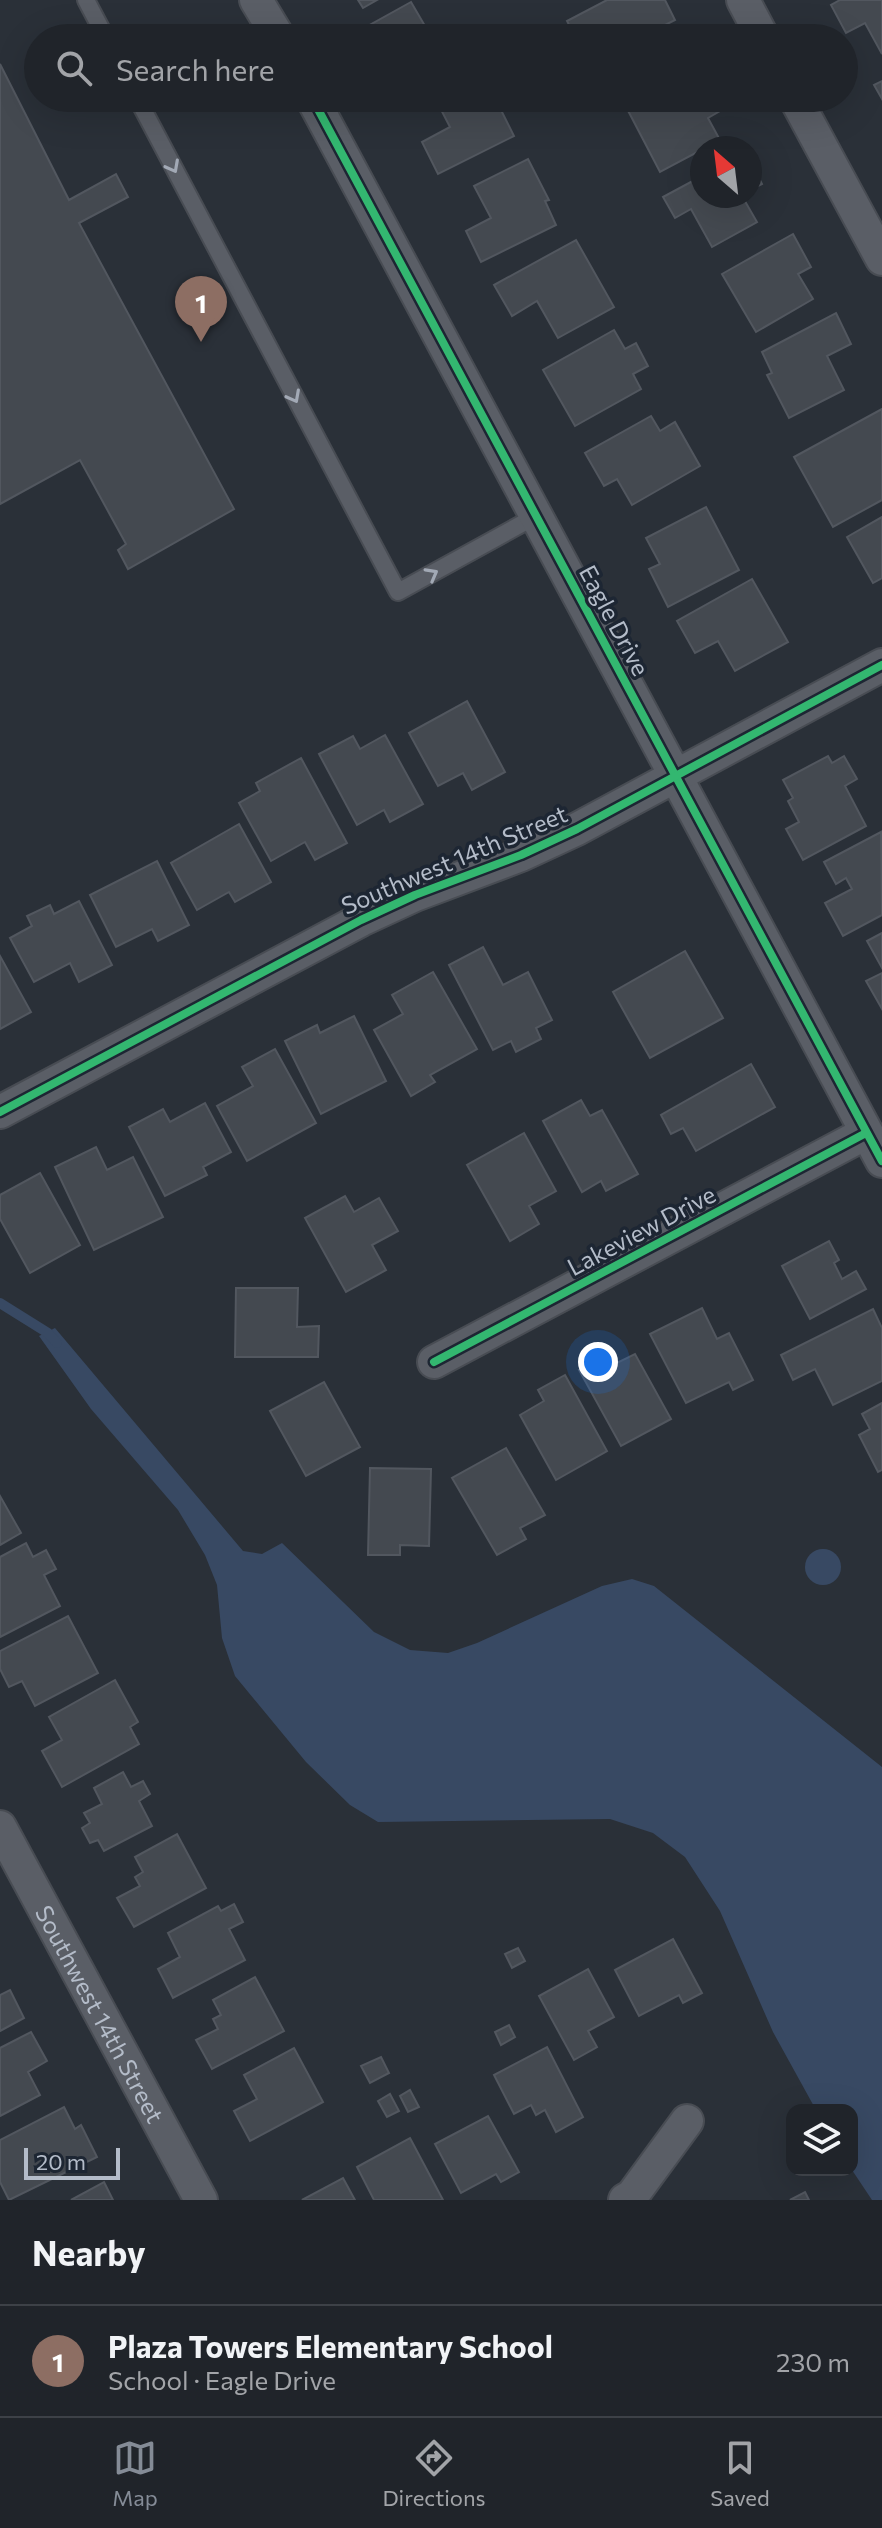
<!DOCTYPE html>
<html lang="en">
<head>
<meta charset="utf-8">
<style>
	:root { --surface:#20242a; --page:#282c32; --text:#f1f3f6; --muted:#a2a4a8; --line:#3d4147; --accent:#848b96 }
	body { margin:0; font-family:Commissioner,sans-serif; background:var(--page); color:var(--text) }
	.controls { position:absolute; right:24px; bottom:24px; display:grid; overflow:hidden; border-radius:16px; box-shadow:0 8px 32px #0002 }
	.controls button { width:72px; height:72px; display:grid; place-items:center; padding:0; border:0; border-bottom:2px solid var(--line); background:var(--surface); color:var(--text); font:40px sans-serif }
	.compass { position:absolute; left:690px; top:136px; width:72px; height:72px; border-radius:50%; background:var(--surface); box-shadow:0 8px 32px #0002; rotate:332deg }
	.scale { position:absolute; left:24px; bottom:20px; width:96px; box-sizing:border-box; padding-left:8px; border:4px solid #b4bcc9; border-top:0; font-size:22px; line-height:28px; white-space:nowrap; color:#b4bcc9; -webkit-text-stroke:6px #1d2633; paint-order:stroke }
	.you { position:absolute; left:598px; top:1362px; width:28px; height:28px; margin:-20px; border:6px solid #fff; border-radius:50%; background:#1a73e8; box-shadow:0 0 0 12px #1a73e833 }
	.badge { display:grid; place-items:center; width:52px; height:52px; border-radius:50%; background:var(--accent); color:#fff; font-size:26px; font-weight:700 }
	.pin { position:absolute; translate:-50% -66px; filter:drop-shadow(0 2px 4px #0008) }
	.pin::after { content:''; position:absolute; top:42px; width:28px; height:24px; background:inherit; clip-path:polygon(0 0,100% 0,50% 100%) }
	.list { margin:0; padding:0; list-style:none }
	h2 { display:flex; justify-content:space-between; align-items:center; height:104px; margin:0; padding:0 32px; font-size:34px }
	h2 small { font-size:26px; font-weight:400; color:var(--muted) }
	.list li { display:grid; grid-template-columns:52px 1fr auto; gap:24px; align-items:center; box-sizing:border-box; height:112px; padding:0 32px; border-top:2px solid var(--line) }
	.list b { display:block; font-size:30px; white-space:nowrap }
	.list p { margin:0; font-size:26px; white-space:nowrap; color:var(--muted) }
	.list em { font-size:26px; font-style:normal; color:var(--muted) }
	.icon { flex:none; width:44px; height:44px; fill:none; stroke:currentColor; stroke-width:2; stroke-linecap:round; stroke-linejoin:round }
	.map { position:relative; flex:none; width:882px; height:2200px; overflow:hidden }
	.search { position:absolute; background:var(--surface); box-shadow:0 8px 32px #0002; left:24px; right:24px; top:24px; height:88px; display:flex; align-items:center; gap:20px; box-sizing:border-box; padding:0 28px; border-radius:44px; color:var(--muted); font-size:30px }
	.sheet { height:216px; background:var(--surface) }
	nav { display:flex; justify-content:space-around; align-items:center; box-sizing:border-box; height:112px; border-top:2px solid var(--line); background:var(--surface); font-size:22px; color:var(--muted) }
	nav a { display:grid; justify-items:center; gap:4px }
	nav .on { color:var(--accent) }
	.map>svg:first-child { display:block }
	.water { fill:#384963 }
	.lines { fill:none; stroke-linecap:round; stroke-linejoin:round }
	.stream { stroke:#384963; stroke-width:10 }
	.building { fill:#444950; stroke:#52575f; stroke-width:2 }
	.lane-casing { stroke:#484c53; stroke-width:20 }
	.street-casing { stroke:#484c53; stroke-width:36 }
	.lane { stroke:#5a5e66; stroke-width:16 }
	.street { stroke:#5a5e66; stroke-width:32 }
	.cycleway-casing { stroke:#1d2633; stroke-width:13 }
	.cycleway { stroke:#33b770; stroke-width:8 }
	.oneway { stroke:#a2a9b5 }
	.labels { text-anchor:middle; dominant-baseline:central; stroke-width:7; stroke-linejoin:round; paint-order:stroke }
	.street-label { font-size:24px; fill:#b4bcc9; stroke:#1d2633 }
</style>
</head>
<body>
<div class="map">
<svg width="882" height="2200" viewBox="0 0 882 2200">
	<rect width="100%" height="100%" fill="#2a3038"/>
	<!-- water -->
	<g class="water">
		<polygon points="55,1328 243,1551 262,1554 282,1543 374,1632 410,1650 448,1653 477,1643 602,1586 632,1579 654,1586 882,1767 882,2200 872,2200 852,2170 852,2110 816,2110 773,2032 720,1911 685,1857 653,1833 610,1819 378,1822 350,1805 306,1762 235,1676 222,1638 217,1585 205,1555 178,1510 91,1409 39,1336"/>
		<circle cx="823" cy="1567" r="18"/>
	</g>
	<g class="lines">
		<!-- stream -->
		<polyline class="stream" points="0,1303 48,1333 57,1343"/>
	</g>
	<!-- building -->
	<g class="building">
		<polygon points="358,0 377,0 363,8"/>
		<polygon points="607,0 665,0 675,20 663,26 669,38 576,38 567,21"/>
		<polygon points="840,0 882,0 882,54 865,23 846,33 831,5"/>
		<polygon points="411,2 432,38 363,38 359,31"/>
		<polygon points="0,64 69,200 116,174 128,197 79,223 234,509 128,569 118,550 126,544 80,460 0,504"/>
		<polygon points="882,81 882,99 874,85"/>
		<polygon points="440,98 495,98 514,136 438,174 422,142 450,127 436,100"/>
		<polygon points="628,98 720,98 725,108 708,118 720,140 660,172 623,101"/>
		<polygon points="528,159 549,200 545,201 556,225 481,262 466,231 491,218 474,186"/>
		<polygon points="750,161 762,184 750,190"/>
		<polygon points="702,176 702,196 742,196 757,222 712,247 691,209 675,218 663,197"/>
		<polygon points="793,234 811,267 798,274 813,299 756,332 722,274"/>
		<polygon points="576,240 614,307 558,338 537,301 512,316 494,285"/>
		<polygon points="836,313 851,344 827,356 844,390 789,418 767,375 772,373 762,352"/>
		<polygon points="614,330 625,349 636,343 648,366 633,374 641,389 575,426 543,370"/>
		<polygon points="882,409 882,500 833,527 794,457"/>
		<polygon points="651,416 660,431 675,422 700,466 632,505 617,479 604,486 585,453"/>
		<polygon points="706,507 739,570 668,607 649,569 660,564 646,538"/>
		<polygon points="882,517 882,578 873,583 847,537"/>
		<polygon points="752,579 788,642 735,671 718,641 695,653 677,621"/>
		<polygon points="467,701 505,772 472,790 463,773 438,786 409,733"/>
		<polygon points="385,735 423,804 390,822 384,810 357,825 319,754 353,736 360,749"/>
		<polygon points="828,756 832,763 844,756 857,779 845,786 866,826 803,860 786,829 799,822 788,801 793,798 783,780"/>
		<polygon points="301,758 347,843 315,860 305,842 271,861 239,803 260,791 256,783"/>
		<polygon points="239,824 271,882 235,902 229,892 197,910 171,863"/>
		<polygon points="881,832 882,915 843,936 825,903 852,889 846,878 836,884 824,862"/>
		<polygon points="157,861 189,925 158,941 152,929 116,947 90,895"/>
		<polygon points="79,901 112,965 79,982 70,963 34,982 10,938 32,926 27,916 50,905 54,914"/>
		<polygon points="882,933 882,968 867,941"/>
		<polygon points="483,947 503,985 528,972 552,1020 536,1028 541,1039 516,1052 511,1041 493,1050 449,965"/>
		<polygon points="685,951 723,1018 650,1058 613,992"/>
		<polygon points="0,956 31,1012 0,1029"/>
		<polygon points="433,972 477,1049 430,1075 435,1082 411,1096 374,1030 403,1014 392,995"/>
		<polygon points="882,973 882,1009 866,981"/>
		<polygon points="354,1016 386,1081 321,1114 285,1041 317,1025 320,1033"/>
		<polygon points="275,1049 316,1123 247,1161 217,1106 253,1086 242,1067"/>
		<polygon points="751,1064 775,1107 696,1151 683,1128 671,1134 661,1115"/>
		<polygon points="581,1100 590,1116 602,1110 638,1174 606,1191 601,1181 582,1192 543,1121"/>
		<polygon points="205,1103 231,1152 203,1167 207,1175 165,1196 129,1127 163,1109 170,1122"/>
		<polygon points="524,1133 556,1191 529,1206 539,1224 510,1241 467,1165"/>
		<polygon points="96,1147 107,1170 133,1157 163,1217 94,1250 55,1167"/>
		<polygon points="40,1173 80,1245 30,1273 0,1219 0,1195"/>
		<polygon points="345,1196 354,1212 379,1198 398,1231 372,1245 386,1270 346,1292 305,1218"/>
		<polygon points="829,1241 839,1260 834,1263 842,1279 856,1271 866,1289 810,1319 782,1266"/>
		<polygon points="236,1288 298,1288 297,1327 319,1326 318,1357 235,1357"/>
		<polygon points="702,1308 717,1339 729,1333 753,1380 733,1390 729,1382 686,1403 650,1334"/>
		<polygon points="873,1309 882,1328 882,1381 833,1405 815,1369 793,1380 781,1355"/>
		<polygon points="611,1352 617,1363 635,1354 671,1419 621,1446 579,1370"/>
		<polygon points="565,1375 607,1451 556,1480 520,1415 544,1401 538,1390"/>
		<polygon points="324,1382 360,1447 306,1476 270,1411"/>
		<polygon points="882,1403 882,1470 878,1472 859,1435 870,1429 862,1414"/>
		<polygon points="506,1448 545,1515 520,1528 526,1539 497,1555 452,1478"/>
		<polygon points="370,1468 431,1469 429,1546 400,1545 400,1555 368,1555"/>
		<polygon points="0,1496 21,1533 0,1545"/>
		<polygon points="26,1543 33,1557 46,1550 56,1569 44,1575 60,1606 0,1637 0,1557"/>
		<polygon points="68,1616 98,1673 35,1706 22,1681 9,1687 0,1669 0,1651"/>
		<polygon points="115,1680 138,1722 130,1727 139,1744 62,1787 42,1751 62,1740 49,1717"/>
		<polygon points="123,1772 131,1787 143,1781 150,1794 139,1801 152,1826 104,1851 98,1840 90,1843 82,1828 90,1823 84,1813 102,1804 94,1788"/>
		<polygon points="177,1834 206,1888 134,1927 117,1898 140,1886 135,1877 143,1872 135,1857"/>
		<polygon points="234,1904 243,1922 229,1929 245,1960 173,1998 158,1969 180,1957 168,1933 218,1906 221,1911"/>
		<polygon points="673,1939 702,1993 683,2003 679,1995 639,2016 615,1970"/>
		<polygon points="518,1948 525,1961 512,1968 505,1954"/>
		<polygon points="588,1969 614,2017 588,2031 597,2047 574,2060 539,1996"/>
		<polygon points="255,1977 284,2031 212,2069 196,2040 218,2029 213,2019 221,2015 213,2000"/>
		<polygon points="10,1990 24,2018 0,2031 0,1995"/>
		<polygon points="509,2025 515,2037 501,2045 495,2032"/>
		<polygon points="31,2032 47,2061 28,2072 40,2095 0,2116 0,2048"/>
		<polygon points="547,2047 583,2117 556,2132 545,2110 536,2115 531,2105 514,2114 494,2075"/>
		<polygon points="294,2048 323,2102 250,2141 234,2111 257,2099 244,2075"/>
		<polygon points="381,2057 389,2073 370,2083 361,2066"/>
		<polygon points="410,2090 419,2107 408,2112 400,2096"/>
		<polygon points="390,2094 399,2111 387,2117 378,2101"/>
		<polygon points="64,2107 75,2129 81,2125 97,2157 9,2200 0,2182 0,2140"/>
		<polygon points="488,2116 519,2172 501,2182 496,2174 461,2193 435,2144"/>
		<polygon points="410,2138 443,2200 374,2200 357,2167"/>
		<polygon points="343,2178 355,2200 302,2200"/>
		<polygon points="104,2182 113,2200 71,2200"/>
		<polygon points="805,2192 809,2200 790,2200"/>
	</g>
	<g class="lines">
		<!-- lane casing -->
		<g class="lane-casing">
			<g id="lane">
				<polyline points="86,0 106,38"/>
				<polyline points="137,98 398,592 536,516"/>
			</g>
		</g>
		<!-- street casing -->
		<g class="street-casing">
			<g id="street">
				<polyline points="256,0 279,38"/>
				<polyline points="743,0 763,38"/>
				<polyline points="312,98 882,1161"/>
				<polyline points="795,98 882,259"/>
				<polyline points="0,1112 361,920 415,895 521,855 577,829 882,665"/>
				<polyline points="434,1362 866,1133"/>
				<path id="s1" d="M0 1827 201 2200"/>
				<polyline points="625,2200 632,2196 687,2121"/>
			</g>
		</g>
		<!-- lane -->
		<use href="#lane" class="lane"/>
		<!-- street -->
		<use href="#street" class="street"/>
		<!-- cycleway casing -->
		<g class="cycleway-casing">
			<g id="cycleway">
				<polyline points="312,98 882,1161"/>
				<polyline points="0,1112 361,920 415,895 521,855 577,829 882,665"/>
				<polyline points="434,1362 866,1133"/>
			</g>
		</g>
		<!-- cycleway -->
		<use href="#cycleway" class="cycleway"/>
	</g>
	<!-- one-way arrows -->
	<defs><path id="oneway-chevron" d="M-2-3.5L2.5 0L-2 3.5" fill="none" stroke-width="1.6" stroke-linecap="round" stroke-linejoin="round" transform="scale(2)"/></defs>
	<g class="oneway">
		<use href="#oneway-chevron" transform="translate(173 167) rotate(62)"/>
		<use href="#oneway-chevron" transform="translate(294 397) rotate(62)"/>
		<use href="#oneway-chevron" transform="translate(432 574) rotate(-29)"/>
	</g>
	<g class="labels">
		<!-- street labels -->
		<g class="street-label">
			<text transform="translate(615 620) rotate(62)">Eagle Drive</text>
			<text transform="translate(454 859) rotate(-23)">Southwest 14th Street</text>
			<text transform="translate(641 1230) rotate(-28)">Lakeview Drive</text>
			<text stroke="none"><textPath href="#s1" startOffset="212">Southwest 14th Street</textPath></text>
		</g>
	</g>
</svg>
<div class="controls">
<button><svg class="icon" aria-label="layers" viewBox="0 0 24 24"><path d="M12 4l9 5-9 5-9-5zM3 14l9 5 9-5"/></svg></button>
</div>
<svg class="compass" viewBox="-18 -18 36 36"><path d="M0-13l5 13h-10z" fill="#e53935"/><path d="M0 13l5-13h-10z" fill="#a2a4a8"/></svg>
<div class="scale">20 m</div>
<div class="you"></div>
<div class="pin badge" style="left:201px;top:342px;background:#8d6e63">1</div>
<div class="search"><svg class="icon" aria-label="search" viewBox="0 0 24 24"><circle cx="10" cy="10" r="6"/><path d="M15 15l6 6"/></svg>Search here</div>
</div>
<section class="sheet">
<h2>Nearby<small></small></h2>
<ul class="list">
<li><span class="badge" style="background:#8d6e63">1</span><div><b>Plaza Towers Elementary School</b><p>School · Eagle Drive</p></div><em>230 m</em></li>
</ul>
</section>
<nav>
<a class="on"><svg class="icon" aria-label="map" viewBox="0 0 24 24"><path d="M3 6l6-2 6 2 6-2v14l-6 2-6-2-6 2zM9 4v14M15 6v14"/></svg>Map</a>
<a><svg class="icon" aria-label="directions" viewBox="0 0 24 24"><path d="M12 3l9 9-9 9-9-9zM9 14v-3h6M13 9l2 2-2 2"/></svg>Directions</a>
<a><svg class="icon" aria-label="saved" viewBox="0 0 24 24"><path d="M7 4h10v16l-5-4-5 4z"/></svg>Saved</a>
</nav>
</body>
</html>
